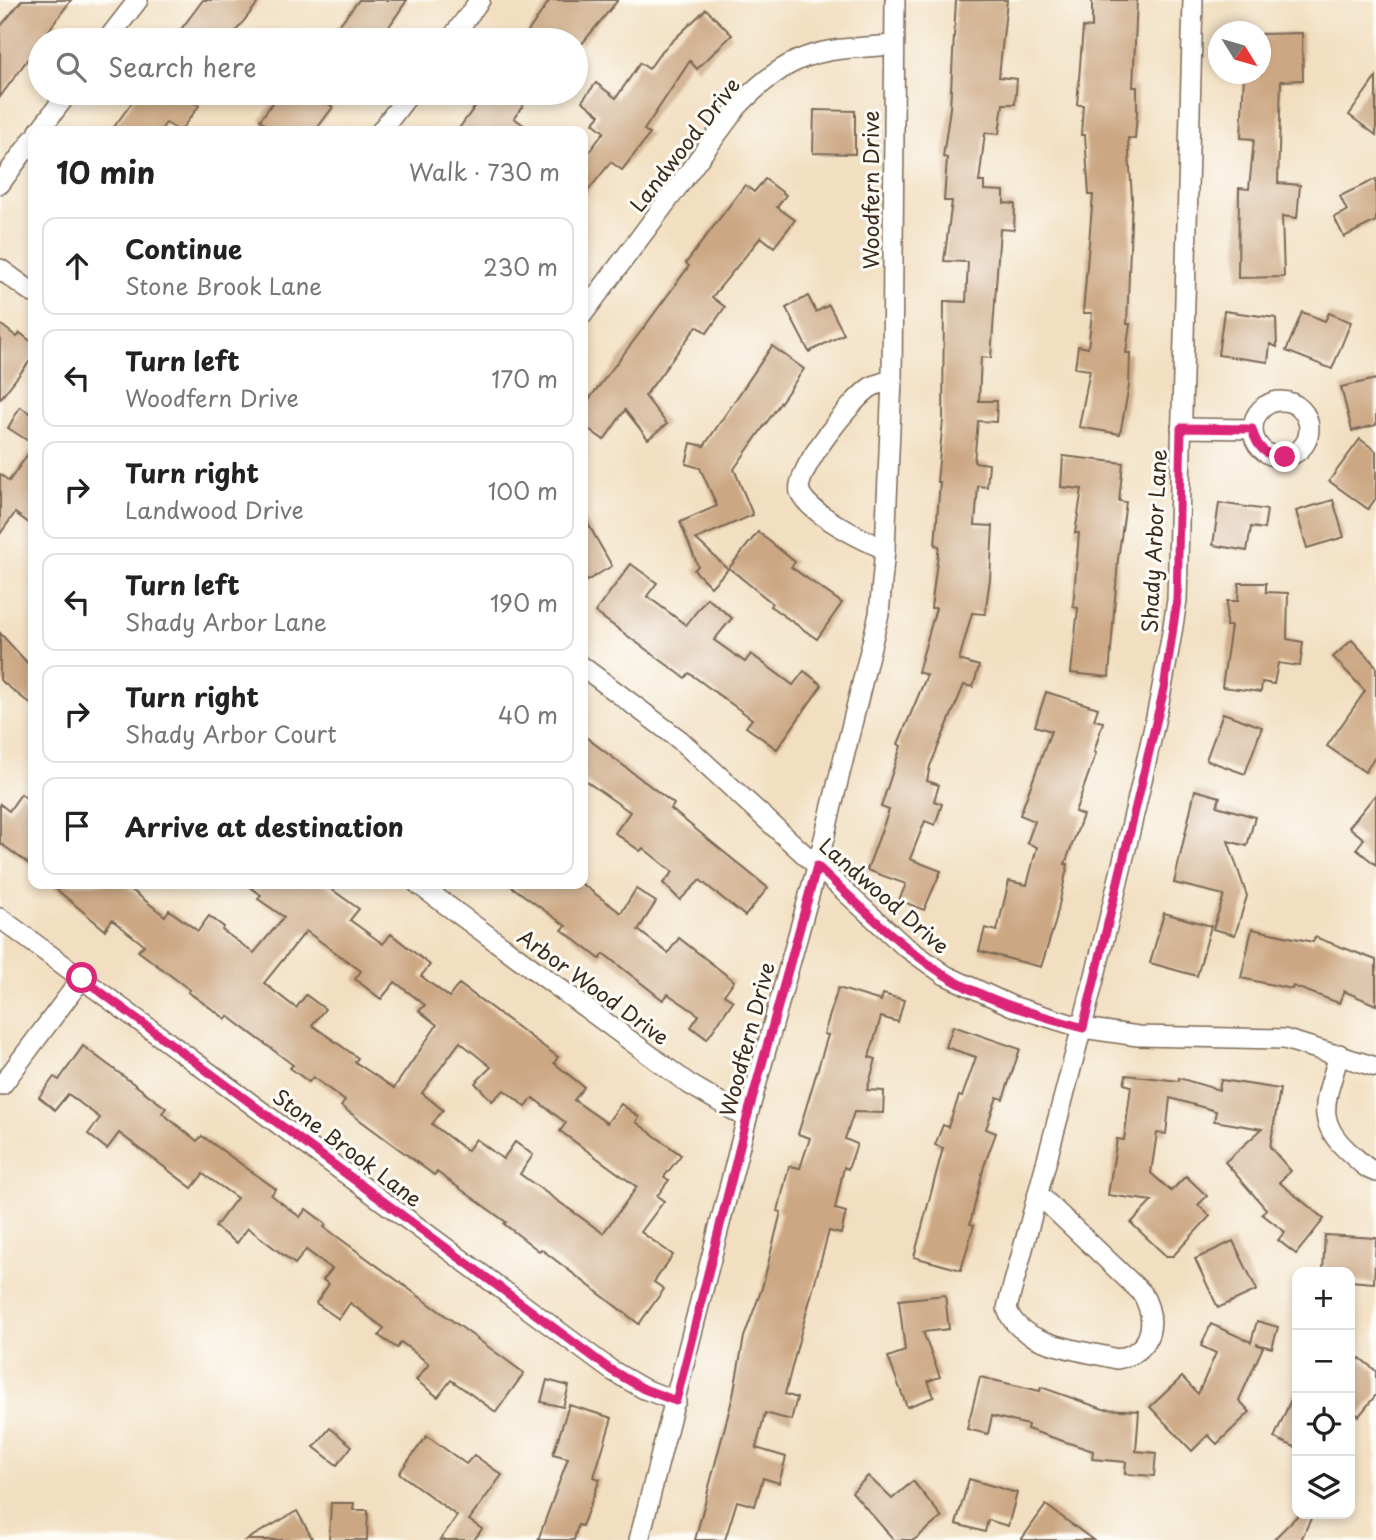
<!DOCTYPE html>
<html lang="en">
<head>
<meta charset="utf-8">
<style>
	:root { --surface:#fff; --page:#f6f6f6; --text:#222; --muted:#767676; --line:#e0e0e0 }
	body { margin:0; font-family:"Playpen Sans",sans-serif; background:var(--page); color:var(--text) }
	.controls { position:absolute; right:21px; bottom:21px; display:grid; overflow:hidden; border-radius:14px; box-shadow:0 4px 10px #0003 }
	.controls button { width:63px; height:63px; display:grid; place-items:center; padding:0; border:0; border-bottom:2px solid var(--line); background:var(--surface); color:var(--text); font:35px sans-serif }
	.compass { position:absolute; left:1208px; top:21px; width:63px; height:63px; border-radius:50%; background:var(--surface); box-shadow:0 4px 10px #0003; rotate:127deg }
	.stop { position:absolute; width:21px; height:21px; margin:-16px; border:5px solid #db2777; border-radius:50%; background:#fff }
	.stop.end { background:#db2777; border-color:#fff; box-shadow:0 2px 7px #0008 }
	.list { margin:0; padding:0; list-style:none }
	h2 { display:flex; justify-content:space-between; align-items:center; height:91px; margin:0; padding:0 28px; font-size:30px }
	h2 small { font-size:23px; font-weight:400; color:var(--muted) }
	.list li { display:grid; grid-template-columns:46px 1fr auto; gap:21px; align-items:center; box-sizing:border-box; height:98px; margin:0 14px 14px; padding:0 14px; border:2px solid var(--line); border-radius:14px }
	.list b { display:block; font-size:26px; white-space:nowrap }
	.list p { margin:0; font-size:23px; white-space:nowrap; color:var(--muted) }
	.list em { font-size:23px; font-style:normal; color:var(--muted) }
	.icon { flex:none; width:38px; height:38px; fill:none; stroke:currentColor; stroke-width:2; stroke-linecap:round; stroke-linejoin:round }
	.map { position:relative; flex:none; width:1376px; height:1540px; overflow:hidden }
	.search { position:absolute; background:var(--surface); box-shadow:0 4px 10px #0003; left:28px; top:28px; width:560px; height:77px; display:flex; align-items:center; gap:18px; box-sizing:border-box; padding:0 24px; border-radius:38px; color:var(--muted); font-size:26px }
	.panel { position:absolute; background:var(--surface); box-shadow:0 4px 10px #0003; left:28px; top:126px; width:560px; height:763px; border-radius:14px }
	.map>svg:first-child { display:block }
	.building { fill:#cca783; fill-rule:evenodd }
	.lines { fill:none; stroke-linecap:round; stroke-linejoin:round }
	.minor-casing { stroke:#7b6957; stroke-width:22 }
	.minor { stroke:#fff; stroke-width:19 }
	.route { stroke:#db2777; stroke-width:9 }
	.labels { text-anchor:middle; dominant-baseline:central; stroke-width:6; stroke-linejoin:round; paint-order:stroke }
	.street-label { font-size:21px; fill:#3b2a1e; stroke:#fdfcf7 }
</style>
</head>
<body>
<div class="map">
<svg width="1376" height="1540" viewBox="0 0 1376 1540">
	<rect width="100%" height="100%" fill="#fdfcf7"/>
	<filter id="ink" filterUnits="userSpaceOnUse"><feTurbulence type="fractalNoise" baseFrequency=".0143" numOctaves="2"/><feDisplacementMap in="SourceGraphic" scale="14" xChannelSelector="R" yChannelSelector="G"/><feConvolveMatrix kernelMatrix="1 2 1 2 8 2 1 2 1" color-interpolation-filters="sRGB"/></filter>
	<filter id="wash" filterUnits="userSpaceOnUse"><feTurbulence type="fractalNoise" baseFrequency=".00686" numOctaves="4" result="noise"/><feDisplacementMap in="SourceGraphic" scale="28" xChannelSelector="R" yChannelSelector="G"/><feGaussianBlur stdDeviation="1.57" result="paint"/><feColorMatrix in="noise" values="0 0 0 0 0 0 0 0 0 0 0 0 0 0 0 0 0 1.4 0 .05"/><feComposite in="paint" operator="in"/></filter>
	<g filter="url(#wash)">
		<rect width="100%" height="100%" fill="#f2dfc1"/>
		<g id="blocks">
			<!-- building -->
			<g class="building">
				<polygon points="22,0 71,0 0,97 0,27"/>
				<polygon points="203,0 260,0 229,40 173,40"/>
				<polygon points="359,0 407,0 380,40 327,40"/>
				<polygon points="550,0 618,0 581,45 576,40 522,40"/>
				<polygon points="956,0 1007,0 999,77 1017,79 1015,104 1003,104 999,134 985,133 979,182 984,182 984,190 1004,191 1004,203 1015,204 1014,230 1000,229 991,358 981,357 979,401 997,401 996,422 978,421 974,462 989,464 987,487 978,486 975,525 993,526 990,579 985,614 972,613 959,660 979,666 973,687 964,685 930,766 927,781 939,785 934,801 942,804 935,825 925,821 910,859 941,871 924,910 899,900 906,884 867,870 889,810 881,807 901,746 898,744 927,675 918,672 936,608 931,608 939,546 935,545 940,482 937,482 943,420 944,301 966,302 968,262 944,261 952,201 944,201 947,158 943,157 950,108"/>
				<polygon points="1092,0 1137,0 1133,87 1137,87 1137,113 1135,139 1128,138 1132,198 1127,324 1130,324 1126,353 1130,353 1129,386 1120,434 1079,427 1090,370 1075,368 1078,346 1088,348 1092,313 1083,313 1093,195 1089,195 1085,135 1081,135 1083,105 1077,105 1083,27 1092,28"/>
				<polygon points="706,9 732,35 697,69 690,61 644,130 650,134 622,170 611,162 583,197 583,160 604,132 593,123 600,115 582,101 596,83 616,98 640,63 649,69 661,52"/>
				<polygon points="1302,33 1303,80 1281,81 1278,183 1300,185 1297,218 1282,216 1284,277 1238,278 1239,188 1249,189 1254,139 1241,138 1244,74 1261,74 1261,34"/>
				<polygon points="1376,77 1376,135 1349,115"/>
				<polygon points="139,93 183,93 199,106 180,131 166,123 160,131 111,131"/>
				<polygon points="280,93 313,93 333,107 315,131 257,131 264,123 260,120"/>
				<polygon points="485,93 532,93 514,118 532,131 457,131"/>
				<polygon points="814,110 855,111 855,154 813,153"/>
				<polygon points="765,179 786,195 777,207 795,220 774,247 761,237 712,297 725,307 707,333 697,326 645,396 667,424 648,439 625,410 604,440 583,425 583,407 645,326 689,266 686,263 745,185 754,192"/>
				<polygon points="1376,179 1376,221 1344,237 1334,217 1347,211 1340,196"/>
				<polygon points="808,296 816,312 829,305 844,334 809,352 786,308"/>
				<polygon points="1224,311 1276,318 1277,347 1270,344 1268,362 1218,355"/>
				<polygon points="1302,312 1325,321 1329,313 1351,322 1332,369 1286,351"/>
				<polygon points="0,324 17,337 20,333 33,343 33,357 0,399"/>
				<polygon points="772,346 804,369 734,469 753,515 696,539 728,569 711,587 694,570 698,566 680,522 717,506 700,468 686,464 691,443 704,446"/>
				<polygon points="1376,379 1376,425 1352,431 1341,387"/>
				<polygon points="20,407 33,415 33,444 8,428"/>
				<polygon points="1360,439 1376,451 1376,498 1368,509 1329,481"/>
				<polygon points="33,447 33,526 15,513 0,534 0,474 9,481"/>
				<polygon points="1063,456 1123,463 1119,501 1126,502 1118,559 1109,677 1071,673 1078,608 1073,607 1079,533 1075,533 1082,489 1061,487"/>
				<polygon points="1333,500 1344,537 1307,548 1296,511"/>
				<polygon points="1219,503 1267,510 1264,529 1251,527 1247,551 1213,545"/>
				<polygon points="583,515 612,566 583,583"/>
				<polygon points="758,532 795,562 791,567 842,603 817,639 770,606 772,603 729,568"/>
				<polygon points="631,564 657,583 647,596 686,625 707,598 732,618 714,640 745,662 751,654 793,685 804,671 822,685 777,749 746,727 752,719 689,673 685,678 595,612"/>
				<polygon points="1239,583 1266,583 1266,592 1288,593 1287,639 1303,642 1300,666 1278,663 1274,684 1262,682 1261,692 1222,687 1231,626 1226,626 1227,601 1238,601"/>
				<polygon points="0,633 33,669 33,706 0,680"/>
				<polygon points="1352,640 1376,666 1376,756 1365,772 1327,746 1365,691 1333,657"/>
				<polygon points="1046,692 1098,708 1094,720 1103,722 1094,752 1096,753 1075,812 1083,815 1065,864 1068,864 1055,923 1041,967 979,951 985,928 997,931 1009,881 1027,885 1037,847 1027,843 1035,821 1020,815 1051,731 1035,726"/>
				<polygon points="1223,713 1262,727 1245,774 1206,760"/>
				<polygon points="583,735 674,804 671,809 768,888 745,916 700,880 680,900 663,883 673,872 643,848 640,851 615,833 630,812 583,779"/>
				<polygon points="1195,790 1220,797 1217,806 1255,817 1247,846 1228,841 1247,896 1235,935 1213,929 1224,895 1174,883"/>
				<polygon points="21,794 33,803 33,867 0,843 0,804 9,811"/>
				<polygon points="1376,794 1376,865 1356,849 1364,839 1349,827"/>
				<path d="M50 884H124L165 916 169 910 198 931 209 916 224 927 222 930 254 953 284 917 258 899 261 895 246 884H324L359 909 350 920 383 944 391 934 430 965 421 976 449 997 459 984 558 1057 554 1063 584 1087 574 1100 607 1123 621 1104 639 1117 636 1122 681 1155 664 1177 669 1180 657 1196 664 1201 641 1232 673 1255 654 1282 664 1289 639 1324 541 1249 539 1251 504 1224 506 1222 437 1172 434 1175 341 1106 345 1101 313 1077 309 1082 290 1068 293 1065 228 1016 226 1019 188 992 190 990 138 951 144 945 112 920 105 930ZM306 931 361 971 355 979 381 999 395 982 425 1005 419 1011 437 1025 394 1088 355 1062 358 1058 312 1025 325 1009 306 995 296 1008 264 983ZM460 1042 491 1067 475 1083 492 1101 504 1090 526 1107 533 1098 566 1123 560 1131 637 1187 603 1233 520 1174 533 1155 515 1142 503 1159 476 1139 467 1151 432 1124 443 1110 422 1093Z"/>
				<polygon points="508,884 582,884 621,913 636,889 656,902 638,930 668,953 679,938 734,981 724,995 733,1001 707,1039 691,1027 699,1015 668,994 663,1000 604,954 600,959 562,930 566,926"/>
				<polygon points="1164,913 1211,926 1197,976 1150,963"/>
				<polygon points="1252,929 1313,942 1315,937 1376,960 1376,1005 1344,991 1339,1003 1293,986 1292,989 1241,978"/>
				<polygon points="838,988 881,1001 883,994 904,1000 898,1022 881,1017 869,1057 876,1059 867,1090 884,1091 883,1113 854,1112 845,1139 857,1144 848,1169 844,1167 835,1209 846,1212 841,1234 829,1231 800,1336 785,1394 797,1398 791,1420 765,1413 756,1448 786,1457 779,1483 763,1478 755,1506 737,1501 725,1540 695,1540 733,1396 744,1337 762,1288 781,1212 778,1211 789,1166 800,1168 810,1138 798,1134 828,1035 824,1034"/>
				<polygon points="953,1026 1020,1049 1003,1099 997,1097 986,1129 996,1133 984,1166 970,1224 974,1225 961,1270 914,1257 943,1148 935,1145 943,1125 948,1127 959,1096 962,1097 976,1057 946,1047"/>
				<polygon points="83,1046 166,1108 162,1113 197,1141 202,1136 276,1189 271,1195 300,1217 306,1209 326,1224 324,1227 524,1373 496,1412 451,1380 438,1397 416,1380 429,1364 401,1342 397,1348 379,1336 384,1328 350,1303 339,1319 316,1303 329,1284 323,1280 332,1269 306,1250 295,1264 248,1228 237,1243 215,1227 237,1198 203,1174 192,1188 119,1133 107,1149 88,1134 100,1118 68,1094 55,1110 39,1097 54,1077 59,1080"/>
				<polygon points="1126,1075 1179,1081 1179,1078 1219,1090 1221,1080 1280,1089 1270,1147 1291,1171 1279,1182 1324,1219 1296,1254 1278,1240 1285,1232 1262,1214 1266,1209 1225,1162 1262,1129 1214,1121 1216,1111 1170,1098 1166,1134 1157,1133 1151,1173 1171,1191 1186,1176 1207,1196 1198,1205 1210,1216 1173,1256 1166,1256 1131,1223 1152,1201 1108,1195 1117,1139 1124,1140 1131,1086 1124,1084"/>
				<polygon points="1325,1235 1376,1238 1374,1283 1350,1281 1350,1272 1323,1272"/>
				<polygon points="1233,1241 1257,1290 1218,1308 1195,1259"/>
				<polygon points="945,1295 949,1329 923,1332 940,1377 928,1381 934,1397 907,1407 888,1357 905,1351 899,1300"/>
				<polygon points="1257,1321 1278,1327 1272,1348 1256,1344 1263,1347 1239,1400 1250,1412 1217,1444 1208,1435 1192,1451 1150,1407 1182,1377 1198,1394 1216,1353 1201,1346 1211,1324 1251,1342"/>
				<polygon points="1360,1358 1376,1371 1376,1395 1359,1416 1350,1408 1350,1370"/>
				<polygon points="980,1377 1040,1391 1041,1387 1103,1409 1139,1411 1136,1451 1156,1453 1154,1476 1125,1474 1126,1462 1092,1459 1093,1451 1027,1429 1028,1425 992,1416 988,1434 967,1429"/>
				<polygon points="547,1380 569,1386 563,1407 541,1402"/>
				<polygon points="1297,1386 1297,1448 1274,1438"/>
				<polygon points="569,1405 612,1418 594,1477 600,1479 582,1526 578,1525 574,1540 538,1540 568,1458 553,1454"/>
				<polygon points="330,1428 352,1446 337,1465 314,1447"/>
				<polygon points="427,1436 466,1464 474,1455 502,1475 469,1520 482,1529 474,1540 440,1540 457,1516 399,1473"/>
				<polygon points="868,1476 892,1499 913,1481 942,1517 914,1540 894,1540 852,1492"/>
				<polygon points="969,1479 1017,1493 1008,1526 988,1520 985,1532 956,1524"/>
				<polygon points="331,1503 354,1503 353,1510 368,1510 367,1540 329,1540"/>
				<polygon points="1046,1505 1093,1540 1021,1540"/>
				<polygon points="297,1511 313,1540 246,1540"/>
				<polygon points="1299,1514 1313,1514 1301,1540 1273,1540"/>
			</g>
		</g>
	</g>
	<g filter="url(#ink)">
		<use href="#blocks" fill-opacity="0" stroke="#7b6957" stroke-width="2"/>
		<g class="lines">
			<!-- minor casing -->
			<g class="minor-casing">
				<g id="minor">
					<polyline points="107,40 138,0"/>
					<polyline points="450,40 480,0"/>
					<polyline points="39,131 68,93"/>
					<polyline points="381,131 410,93"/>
					<polyline points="0,184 33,139"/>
					<polyline points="0,269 33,293"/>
					<path d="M583 314 738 106C794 49 818 50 894 45"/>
					<circle cx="1281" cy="429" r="28"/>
					<polyline points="1181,428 1253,429"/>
					<path d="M885 549C865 541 809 514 800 492 793 473 853 398 871 387 877 384 885 382 892 380"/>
					<polyline points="583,667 680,740 903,945 945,975 1012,1006 1083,1028 1138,1036 1284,1039 1376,1067"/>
					<polyline points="418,884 689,1084 747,1118"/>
					<polyline points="0,918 611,1370 644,1389 676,1401"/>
					<path d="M1339 1054C1328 1097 1311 1119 1350 1153 1358 1160 1366 1169 1376 1172"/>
					<polyline points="2,1085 82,978"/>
					<path d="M1038 1194 1142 1293C1158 1321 1153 1352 1117 1359 1083 1350 1017 1346 1007 1308 1047 1160 1087 1013 1122 865 1143 777 1164 690 1177 600L1193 0"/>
					<polyline points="639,1540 747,1118 817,867 879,614 885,549 892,380 895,0"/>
				</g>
			</g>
			<!-- minor -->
			<use href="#minor" class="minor"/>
		</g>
	</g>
	<g class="lines" filter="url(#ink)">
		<!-- route -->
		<path class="route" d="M82 978 611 1370 644 1389 676 1401 747 1118 817 866C858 904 897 944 943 974 985 1001 1036 1014 1083 1028L1164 689 1177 600 1181 428 1252 429C1257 448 1266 457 1285 457"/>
	</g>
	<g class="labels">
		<!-- street labels -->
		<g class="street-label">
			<text transform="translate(684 144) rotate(-52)">Landwood Drive</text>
			<text transform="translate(870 190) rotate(-90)">Woodfern Drive</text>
			<text transform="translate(1153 541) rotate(-87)">Shady Arbor Lane</text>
			<text transform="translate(885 895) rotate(41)">Landwood Drive</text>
			<text transform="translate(594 986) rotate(36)">Arbor Wood Drive</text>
			<text transform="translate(746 1039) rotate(-75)">Woodfern Drive</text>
			<text transform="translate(348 1147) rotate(37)">Stone Brook Lane</text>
		</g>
	</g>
</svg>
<div class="controls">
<button>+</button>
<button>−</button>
<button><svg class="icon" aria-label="locate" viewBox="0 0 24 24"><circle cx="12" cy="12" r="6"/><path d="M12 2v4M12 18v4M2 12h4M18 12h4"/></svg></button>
<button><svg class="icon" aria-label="layers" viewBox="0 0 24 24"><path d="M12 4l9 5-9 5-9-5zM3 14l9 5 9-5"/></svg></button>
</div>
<svg class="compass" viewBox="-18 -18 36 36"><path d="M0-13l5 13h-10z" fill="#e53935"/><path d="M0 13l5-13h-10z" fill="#767676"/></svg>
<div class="stop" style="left:82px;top:978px"></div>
<div class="stop end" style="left:1285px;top:457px"></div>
<div class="search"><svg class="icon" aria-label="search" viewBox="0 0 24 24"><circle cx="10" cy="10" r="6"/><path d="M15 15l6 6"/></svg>Search here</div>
<section class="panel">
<h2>10 min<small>Walk · 730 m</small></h2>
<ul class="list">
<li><svg class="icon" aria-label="ahead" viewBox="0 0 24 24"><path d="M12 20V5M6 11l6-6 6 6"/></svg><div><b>Continue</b><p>Stone Brook Lane</p></div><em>230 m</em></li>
<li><svg class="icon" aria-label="left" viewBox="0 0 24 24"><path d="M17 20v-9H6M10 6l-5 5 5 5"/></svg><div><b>Turn left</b><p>Woodfern Drive</p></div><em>170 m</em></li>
<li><svg class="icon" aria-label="right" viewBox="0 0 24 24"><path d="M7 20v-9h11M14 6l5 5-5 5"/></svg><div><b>Turn right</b><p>Landwood Drive</p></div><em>100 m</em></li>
<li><svg class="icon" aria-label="left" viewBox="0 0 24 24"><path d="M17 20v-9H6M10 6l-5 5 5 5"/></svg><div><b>Turn left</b><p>Shady Arbor Lane</p></div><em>190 m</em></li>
<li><svg class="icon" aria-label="right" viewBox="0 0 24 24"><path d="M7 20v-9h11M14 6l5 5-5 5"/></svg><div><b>Turn right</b><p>Shady Arbor Court</p></div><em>40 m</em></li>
<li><svg class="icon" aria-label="arrive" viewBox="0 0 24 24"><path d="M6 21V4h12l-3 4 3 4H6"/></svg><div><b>Arrive at destination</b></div></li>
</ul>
</section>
</div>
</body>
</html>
